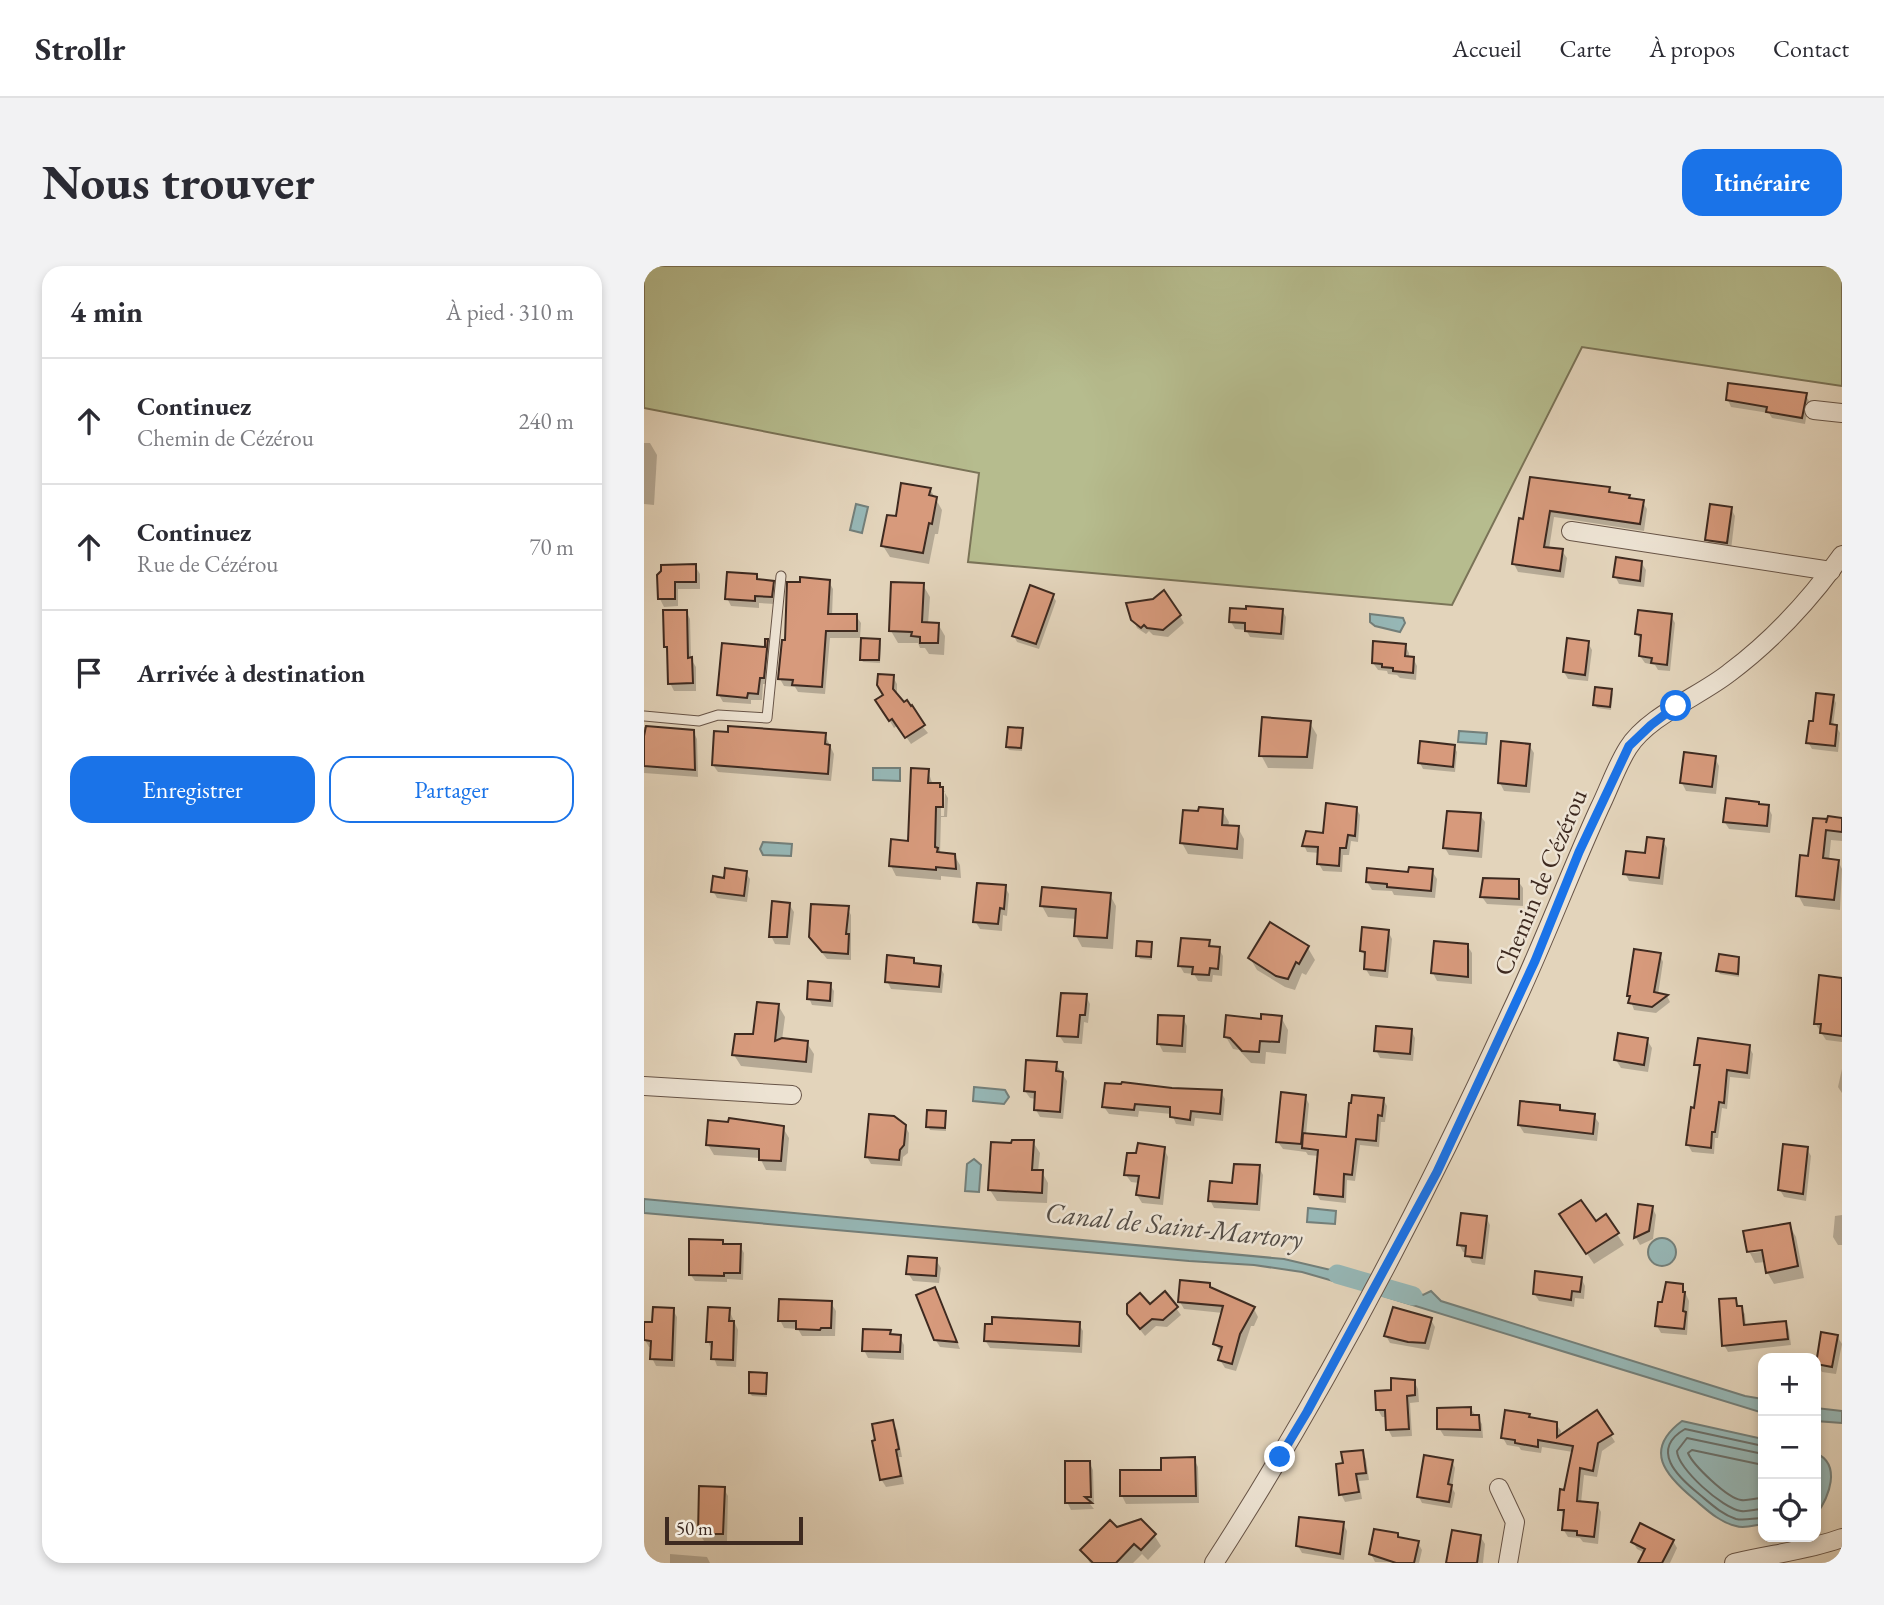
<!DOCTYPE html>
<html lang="fr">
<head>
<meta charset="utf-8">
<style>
	:root { --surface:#fff; --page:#f2f2f3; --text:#2b2b33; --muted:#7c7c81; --line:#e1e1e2; --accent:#1a73e8 }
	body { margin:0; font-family:"EB Garamond",serif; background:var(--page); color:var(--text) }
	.controls { position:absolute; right:21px; bottom:21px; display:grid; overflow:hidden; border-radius:14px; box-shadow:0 4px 10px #0003 }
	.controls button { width:63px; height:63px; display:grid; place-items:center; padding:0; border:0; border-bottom:2px solid var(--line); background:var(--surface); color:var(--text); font:35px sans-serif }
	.scale { position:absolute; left:21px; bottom:18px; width:138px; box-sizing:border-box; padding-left:7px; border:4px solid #3e2a20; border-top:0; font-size:19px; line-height:24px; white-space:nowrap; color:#3e2a20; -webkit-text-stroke:5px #ede3d3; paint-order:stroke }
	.stop { position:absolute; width:21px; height:21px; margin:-16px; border:5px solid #1a73e8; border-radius:50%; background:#fff }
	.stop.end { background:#1a73e8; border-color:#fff; box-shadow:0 2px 7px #0008 }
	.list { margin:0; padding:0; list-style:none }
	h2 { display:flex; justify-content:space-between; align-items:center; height:91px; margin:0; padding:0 28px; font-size:30px }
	h2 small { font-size:23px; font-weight:400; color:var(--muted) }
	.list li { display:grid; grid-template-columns:46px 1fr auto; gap:21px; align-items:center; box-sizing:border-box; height:126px; padding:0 28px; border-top:2px solid var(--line) }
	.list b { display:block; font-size:26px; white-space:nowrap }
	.list p { margin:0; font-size:23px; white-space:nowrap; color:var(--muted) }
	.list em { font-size:23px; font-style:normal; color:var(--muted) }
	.actions { display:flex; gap:14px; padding:21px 28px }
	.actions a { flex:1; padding:16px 0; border:2px solid var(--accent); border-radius:21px; text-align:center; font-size:24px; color:var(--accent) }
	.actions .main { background:var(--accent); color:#fff }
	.icon { flex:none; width:38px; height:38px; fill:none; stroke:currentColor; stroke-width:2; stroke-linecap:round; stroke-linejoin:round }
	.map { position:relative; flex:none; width:1198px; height:1297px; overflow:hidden; border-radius:21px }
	header { display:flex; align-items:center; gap:42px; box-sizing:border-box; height:98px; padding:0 35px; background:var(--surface); border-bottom:2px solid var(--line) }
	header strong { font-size:33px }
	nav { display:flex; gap:38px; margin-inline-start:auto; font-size:24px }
	.intro { display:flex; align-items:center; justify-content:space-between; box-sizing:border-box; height:168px; padding:0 42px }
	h1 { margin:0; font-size:49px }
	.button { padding:18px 32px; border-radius:21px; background:var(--accent); color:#fff; font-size:24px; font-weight:700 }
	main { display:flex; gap:42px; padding:0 42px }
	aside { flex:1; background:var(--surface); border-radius:21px; box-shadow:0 4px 10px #0003 }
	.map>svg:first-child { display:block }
	.green { fill:#b6bc8e; stroke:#7a7357; stroke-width:2 }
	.water { fill:#96b7b6; stroke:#737f7a; stroke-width:2 }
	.shadow { fill:#0003; fill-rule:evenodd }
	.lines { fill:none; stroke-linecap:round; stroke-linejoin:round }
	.shore { stroke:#6a706b; stroke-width:2 }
	.canal { stroke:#96b7b6; stroke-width:19 }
	.building { fill:#d79a7c; stroke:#3e2a20; stroke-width:2 }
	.lane-casing { stroke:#675447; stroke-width:11 }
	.street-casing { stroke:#675447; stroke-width:20 }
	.lane { stroke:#ede3d3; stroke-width:9 }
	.street { stroke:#ede3d3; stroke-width:18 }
	.route { stroke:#1a73e8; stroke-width:9 }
	.labels { text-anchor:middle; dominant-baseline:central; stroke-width:5; stroke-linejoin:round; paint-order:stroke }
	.street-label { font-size:26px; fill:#3e2a20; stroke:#ede3d3 }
	.water-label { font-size:28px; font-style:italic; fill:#544d46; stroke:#ede3d3 }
</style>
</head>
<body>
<header>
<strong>Strollr</strong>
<nav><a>Accueil</a><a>Carte</a><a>À propos</a><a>Contact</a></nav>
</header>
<div class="intro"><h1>Nous trouver</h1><a class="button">Itinéraire</a></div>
<main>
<aside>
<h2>4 min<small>À pied · 310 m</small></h2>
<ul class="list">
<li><svg class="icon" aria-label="ahead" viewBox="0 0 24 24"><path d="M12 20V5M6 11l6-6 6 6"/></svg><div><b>Continuez</b><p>Chemin de Cézérou</p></div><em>240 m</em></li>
<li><svg class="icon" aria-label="ahead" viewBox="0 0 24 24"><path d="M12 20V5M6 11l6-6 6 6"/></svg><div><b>Continuez</b><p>Rue de Cézérou</p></div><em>70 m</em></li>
<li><svg class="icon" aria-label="arrive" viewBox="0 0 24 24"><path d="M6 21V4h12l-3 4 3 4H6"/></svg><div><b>Arrivée à destination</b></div></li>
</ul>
<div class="actions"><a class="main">Enregistrer</a><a>Partager</a></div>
</aside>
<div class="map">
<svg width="1198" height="1297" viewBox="0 0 1198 1297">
	<rect width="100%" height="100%" fill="#e3d4bb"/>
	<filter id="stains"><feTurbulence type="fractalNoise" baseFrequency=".00286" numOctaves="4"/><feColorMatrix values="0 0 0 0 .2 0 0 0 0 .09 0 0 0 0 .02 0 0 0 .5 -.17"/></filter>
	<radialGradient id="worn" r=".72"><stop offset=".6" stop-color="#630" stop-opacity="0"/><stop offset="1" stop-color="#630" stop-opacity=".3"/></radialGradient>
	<!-- green -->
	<polygon class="green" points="0,0 1198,0 1198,120 938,81 808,339 324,296 335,207 0,142"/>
	<!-- water -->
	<g class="water">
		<polygon points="212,238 224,241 218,267 206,264"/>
		<polygon points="726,348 759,352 761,357 756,366 731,360 726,356"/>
		<polygon points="815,465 843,467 842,478 814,476"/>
		<polygon points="229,502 256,502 256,515 229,514"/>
		<polygon points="119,576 148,578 147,590 119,589 116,583"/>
		<polygon points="330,821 361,824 365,831 360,838 329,835"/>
		<polygon points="330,893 337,899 335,926 321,925 323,898"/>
		<polygon points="0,933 640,993 721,1012 716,1019 710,1021 658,1006 610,999 545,995 0,947"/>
		<polygon points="664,942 692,945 691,958 663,956"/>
		<circle cx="1018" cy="986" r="14"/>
		<polygon points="746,1017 779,1029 787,1025 797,1035 1101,1130 1119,1133 1119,1147 739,1030"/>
		<polygon points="1172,1142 1198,1145 1198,1157 1172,1155"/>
		<path d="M1038 1155 1119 1173V1258C1111 1259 1100 1263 1092 1260 1075 1256 1063 1244 1050 1233 1021 1209 999 1184 1038 1155Z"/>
		<path d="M1172 1187C1198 1199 1185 1231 1172 1249Z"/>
	</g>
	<!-- shadow -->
	<g class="shadow">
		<polygon points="1161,128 1165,135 1161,158 1128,152 1125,147 1087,141 1084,134"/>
		<polygon points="0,177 6,177 13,189 10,239 0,238"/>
		<polygon points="887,213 965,223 968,228 998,235 1003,243 1000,265 910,251 905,283 918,285 923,292 920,312 874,306 870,298 881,255"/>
		<polygon points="286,223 298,244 294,268 291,268 285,298 246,291 239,280 253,252"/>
		<polygon points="1087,243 1091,250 1087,284 1068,281 1063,273"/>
		<polygon points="997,296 1002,304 1000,321 975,318 971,310"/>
		<polygon points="51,300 56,308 56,323 34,323 34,340 20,341 16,333 15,309"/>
		<polygon points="112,310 115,315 128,316 133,324 131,338 115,337 115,342 87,340 83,332"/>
		<polygon points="185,316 189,323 188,350 212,350 217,357 216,372 186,372 181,428 154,426 151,421 140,420 136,413 142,375"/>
		<polygon points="279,319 286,331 284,358 294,358 301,370 300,389 285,388 281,382 276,382 274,377 254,377 247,365"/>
		<polygon points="408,329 412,335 395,383 373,376 370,370"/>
		<polygon points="638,344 642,351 640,374 606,371 602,364 591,363 587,356"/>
		<polygon points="42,345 46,353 47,393 52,401 52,425 30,425 26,417 25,387 22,381"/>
		<polygon points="535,348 540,357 524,371 509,369 505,365 502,368 493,362 489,353"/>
		<polygon points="1027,350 1031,357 1026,405 1014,404 1011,399 1001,397 996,390 997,375 993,368"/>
		<polygon points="123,375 127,382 123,418 119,418 118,434 107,434 107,438 79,436 75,429 123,382"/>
		<polygon points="235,375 237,378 236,397 219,396 217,393"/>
		<polygon points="944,377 948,384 944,415 924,413 920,406"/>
		<polygon points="761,379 765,387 765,392 769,392 773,400 772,414 756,412 753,409 744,408 743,405 734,404 729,397"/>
		<polygon points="249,411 253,418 253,430 284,467 267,478 254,459 250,462 234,435 241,430"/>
		<polygon points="967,424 969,428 967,444 953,442 951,439"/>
		<polygon points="1189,431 1192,437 1189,460 1192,460 1196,467 1194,486 1168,483 1164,476 1170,457"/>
		<polygon points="666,457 673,469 669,503 624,502 617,489"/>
		<polygon points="0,461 49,465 53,473 54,511 0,507"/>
		<polygon points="378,464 380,467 378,485 365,484 363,481"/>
		<polygon points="181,469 190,488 187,515 74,506 69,499"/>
		<polygon points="885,479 890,487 886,527 860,525 856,517"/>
		<polygon points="810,481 813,486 811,506 779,503 776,497"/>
		<polygon points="1071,492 1075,500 1072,528 1042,525 1038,517"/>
		<polygon points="284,505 289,519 295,519 301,526 297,526 297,550 300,550 301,527 304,532 303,551 297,551 296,588 310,589 316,599 317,612 297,610 297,614 252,610 247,600 266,577"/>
		<polygon points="1115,540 1124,541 1128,549 1126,567 1085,563 1080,555"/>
		<polygon points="712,542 716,549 714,576 707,575 705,589 699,589 698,606 679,605 675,598 676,587 663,586 660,579 680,569"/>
		<polygon points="578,544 585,556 584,561 594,562 600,573 599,593 544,588 538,577 556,547"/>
		<polygon points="836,549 841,556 838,592 805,589 801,582"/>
		<polygon points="1185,552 1198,553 1198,575 1187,574 1185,594 1194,595 1198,603 1196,644 1160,640 1154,629 1166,592 1182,555 1184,559"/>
		<polygon points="1019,575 1023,582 1019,619 985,615 981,607"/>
		<polygon points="788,605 793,613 791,632 750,629 748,625 728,624 723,616"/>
		<polygon points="102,607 106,613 103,636 73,632 69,625 82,614"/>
		<polygon points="874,615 879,622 879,640 843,638 838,631"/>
		<polygon points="361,621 365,628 363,650 359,649 358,665 336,663 331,655"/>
		<polygon points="466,629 472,640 469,683 438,681 432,670 433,653 404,651 398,640"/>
		<polygon points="145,638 150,646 146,679 131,678 127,670"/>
		<polygon points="203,642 207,649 207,694 183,693 171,678"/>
		<polygon points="744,665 748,673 744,712 726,710 721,702 722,692 718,685"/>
		<polygon points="565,676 568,682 575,683 579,690 578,710 569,709 568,716 554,715 550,708 540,707 536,700"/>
		<polygon points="507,678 508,694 496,693 494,689"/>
		<polygon points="823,679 828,687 828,718 793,715 789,707"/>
		<polygon points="664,682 671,694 662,709 658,707 651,724 641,721 613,704 606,692"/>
		<polygon points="1016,689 1019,696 1014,729 1023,730 1026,736 1012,747 990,744 985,730"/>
		<polygon points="1094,692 1096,696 1095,711 1076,708 1074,705"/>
		<polygon points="269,694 272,699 296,701 300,708 298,727 247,723 243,715"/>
		<polygon points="1177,711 1198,714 1198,776 1182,774 1171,757"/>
		<polygon points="186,719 190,725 189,741 168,739 165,732"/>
		<polygon points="442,730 446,738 444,757 440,756 438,778 420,777 415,769"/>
		<polygon points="134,739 141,751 138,774 163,777 170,788 168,807 97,800 90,789 111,770"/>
		<polygon points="637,751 644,764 642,788 622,786 621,798 607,797 595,784 589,783 582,771 618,755"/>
		<polygon points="539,752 543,760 542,787 519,786 515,778"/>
		<polygon points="767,764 771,772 769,795 736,792 732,784"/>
		<polygon points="1003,774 1008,782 1004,806 977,802 972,794"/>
		<polygon points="1105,781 1109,788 1106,813 1086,811 1083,843 1078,842 1074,872 1071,872 1070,888 1048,886 1044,879 1057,806 1052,798"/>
		<polygon points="412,798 423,815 419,853 396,851 392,844 392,833 386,832 381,825"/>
		<polygon points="1198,803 1198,827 1194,821"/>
		<polygon points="528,824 577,826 581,833 579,855 551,852 550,860 532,858 528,848 495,845 494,851 465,848 460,841"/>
		<path d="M661 830 665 838 662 869 703 873 739 833 743 840 741 856H737L735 881 716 879 711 915 703 914 702 937 676 934 672 927 675 890 664 889 662 886 639 883 634 876ZM662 881 682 883V886L662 884Z"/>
		<polygon points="915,841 918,846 950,850 955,857 953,875 880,867 875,859"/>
		<polygon points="301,847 302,865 286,864 284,860"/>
		<polygon points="261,860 265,867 264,887 259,891 258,900 227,898 223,891"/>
		<polygon points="139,862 145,872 142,905 122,904 116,892 70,889 64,879"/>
		<polygon points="389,876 396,887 394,906 398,906 404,917 403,937 353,935 346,924"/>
		<polygon points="520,883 524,891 519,939 498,937 493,929 495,917 487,916 482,909"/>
		<polygon points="1163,883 1167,890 1162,935 1140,931 1136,924"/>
		<polygon points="615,901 619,909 616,945 570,942 566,934"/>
		<polygon points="996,940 1008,941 1012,949 1009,973 996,979 992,972"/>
		<polygon points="1198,949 1198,979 1194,979 1189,971 1191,950"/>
		<polygon points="961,950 980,979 950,998 924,960 951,957"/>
		<polygon points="842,951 846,959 841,999 828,997 823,987 819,986 815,978"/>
		<path d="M1145 959 1152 971 1160 1012 1130 1018 1123 1006 1122 996 1111 997 1105 985 1101 967ZM1126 981 1127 985 1106 987V984Z"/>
		<polygon points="80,980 96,980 100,987 99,1014 83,1013 83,1016 51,1015 46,1008"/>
		<polygon points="292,994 297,1002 295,1017 269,1015 264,1007"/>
		<polygon points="937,1012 941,1020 940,1033 931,1032 930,1041 895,1035 890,1027"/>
		<polygon points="565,1019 568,1024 610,1043 614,1051 610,1060 607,1060 592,1105 581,1102 576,1094 578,1087 571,1078 579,1047 540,1043 536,1036"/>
		<polygon points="1038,1019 1045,1035 1043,1069 1017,1067 1013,1060 1019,1037"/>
		<polygon points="295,1031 316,1083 296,1081 291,1073"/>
		<polygon points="1091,1034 1101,1048 1102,1061 1142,1057 1145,1064 1147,1079 1084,1086 1080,1079"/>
		<polygon points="187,1037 192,1045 191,1070 158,1070 154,1063 140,1062 136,1054"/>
		<polygon points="506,1040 532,1042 537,1049 523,1061 512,1060 501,1070 484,1048"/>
		<polygon points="29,1044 33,1051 31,1101 12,1100 8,1092 9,1081 5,1081 1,1074 10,1058"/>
		<polygon points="85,1044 94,1064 92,1101 73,1100 64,1075"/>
		<polygon points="787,1054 791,1061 785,1084 746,1077 742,1070"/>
		<polygon points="434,1057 439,1065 438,1087 346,1082 341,1074"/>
		<polygon points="246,1066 248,1070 256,1071 260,1079 260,1094 224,1092 220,1084"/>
		<polygon points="1193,1070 1198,1078 1192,1108 1178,1106 1173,1098"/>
		<polygon points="122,1108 123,1131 108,1130 106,1127"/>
		<polygon points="770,1115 774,1123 775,1136 766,1137 768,1170 748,1171 744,1163 743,1151 738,1151 734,1144 749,1125"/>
		<polygon points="826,1142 838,1158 839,1172 800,1170 795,1162"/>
		<polygon points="953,1147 971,1176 958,1185 953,1211 940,1209 937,1237 953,1239 957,1246 954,1278 939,1276 936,1272 924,1271 919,1263 921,1251 916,1243 929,1186 898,1181 897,1187 877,1184 875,1181 863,1179 859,1172 885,1150 887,1153 912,1158 917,1165 916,1171"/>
		<polygon points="248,1156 253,1164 258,1191 255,1191 260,1218 242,1221 237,1213"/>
		<polygon points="718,1185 722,1193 725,1214 715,1215 718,1233 701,1236 697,1228"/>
		<polygon points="550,1193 554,1201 555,1237 482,1238 478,1230 519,1205"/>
		<polygon points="808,1195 811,1202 808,1222 811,1227 808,1242 778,1237 775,1231"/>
		<polygon points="445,1196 449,1204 450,1238 446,1238 450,1243 427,1244 423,1236"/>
		<polygon points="80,1223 84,1230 83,1275 60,1275 55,1267"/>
		<polygon points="699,1258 703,1265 700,1294 658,1287 654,1280"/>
		<polygon points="510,1269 517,1280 504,1294 498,1288 489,1297 446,1297 438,1284"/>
		<polygon points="753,1269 756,1273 774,1277 778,1284 775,1297 731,1296 727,1288"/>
		<polygon points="836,1270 841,1278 839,1297 804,1297"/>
		<polygon points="1029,1275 1033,1282 1026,1297 997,1297 1001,1287 993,1283 989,1276"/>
		<polygon points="26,1288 63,1291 66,1297 26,1297"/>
	</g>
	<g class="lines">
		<!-- shore -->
		<g class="shore">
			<path d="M1119 1180 1041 1163C1005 1184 1034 1211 1055 1228 1066 1237 1077 1248 1092 1253 1100 1255 1110 1252 1119 1252"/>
			<path d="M1119 1188 1043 1172 1033 1185C1033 1202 1079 1243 1097 1245 1104 1246 1112 1243 1119 1243"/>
			<path d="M1119 1199 1048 1184 1044 1187C1049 1199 1083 1232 1097 1234 1104 1235 1112 1232 1119 1232"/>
		</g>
		<!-- canal -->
		<polyline class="canal" points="693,1008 769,1030"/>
	</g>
	<!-- building -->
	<g class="building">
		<polygon points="1084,117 1163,127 1158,152 1122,146 1123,141 1082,134"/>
		<polygon points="886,211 966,221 965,226 986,229 985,232 1000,234 996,258 906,245 900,281 919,283 916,305 868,298 875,252 879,253"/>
		<polygon points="257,217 287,222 285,229 293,231 288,258 285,257 279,287 237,280 243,249 252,250"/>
		<polygon points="1066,238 1088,241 1083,277 1061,274"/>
		<polygon points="972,291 998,295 996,315 969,311"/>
		<polygon points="52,298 52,316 31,316 31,333 14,333 13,309 17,305 17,299"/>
		<polygon points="83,306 113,308 113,313 130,315 128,331 111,330 111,335 81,333"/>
		<polygon points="156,311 186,314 184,348 213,348 213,365 182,365 178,421 148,419 149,414 134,413 138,374 141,374 143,316 156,316"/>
		<polygon points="247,316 280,317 278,356 295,357 294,377 276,377 276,371 267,370 268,366 245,365"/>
		<polygon points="386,319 410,328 392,378 368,370"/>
		<polygon points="520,324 537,349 519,364 503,362 500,359 497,362 487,354 482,337 509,333"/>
		<polygon points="602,340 639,343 637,368 601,365 601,357 585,356 586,342 602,343"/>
		<polygon points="19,344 43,344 44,392 48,391 49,417 24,418 23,381 20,381"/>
		<polygon points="994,344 1028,348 1023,399 1007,397 1008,392 995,390 997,369 991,368"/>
		<polygon points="217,372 236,373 235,394 216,394"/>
		<polygon points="923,372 945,375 941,409 919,406"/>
		<polygon points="121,373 124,373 120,412 116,412 114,428 104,427 103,432 73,429 78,377 121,381"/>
		<polygon points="729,375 762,378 761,390 770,391 769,407 749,405 749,402 738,401 738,398 728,397"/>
		<polygon points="234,408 250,409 249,423 260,436 263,434 267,440 268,439 281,459 261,472 248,453 245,455 231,434 239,429 233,419"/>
		<polygon points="951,421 968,423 966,441 949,439"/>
		<polygon points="1172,427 1190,429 1186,458 1193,459 1191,480 1162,477 1165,455 1169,455"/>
		<polygon points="618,451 667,455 663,491 615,490"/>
		<polygon points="2,460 50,464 51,504 0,500 0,470"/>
		<polygon points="84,460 182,467 181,478 186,479 184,508 68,499 70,465 84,466"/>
		<polygon points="364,461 379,462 377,482 362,481"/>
		<polygon points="776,475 811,479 809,501 774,497"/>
		<polygon points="857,475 886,478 882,520 854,517"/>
		<polygon points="1040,486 1072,490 1068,521 1036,517"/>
		<polygon points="267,502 285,503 284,517 296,517 296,521 299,521 299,541 292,541 291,581 294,582 293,586 311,588 312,603 292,601 292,604 245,600 247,573 264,575"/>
		<polygon points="1082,532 1115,536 1115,538 1125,539 1123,560 1079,556"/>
		<polygon points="682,537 713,541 711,570 704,569 702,582 696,582 695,600 673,598 674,581 658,580 662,565 679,567"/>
		<polygon points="555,541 579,543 578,559 595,560 593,583 536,577 539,544 554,545"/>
		<polygon points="803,545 837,547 834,585 799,582"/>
		<polygon points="1184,550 1198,552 1198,566 1182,564 1179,592 1195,594 1190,634 1152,630 1156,589 1164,590 1169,552 1183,553 1182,557"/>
		<polygon points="1003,571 1020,573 1015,612 979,608 982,585 1001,587"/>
		<polygon points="765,601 789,603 787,625 743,621 743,618 722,616 723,602 764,606"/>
		<polygon points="81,602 103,605 100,630 67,626 69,610 80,612"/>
		<polygon points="839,612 875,613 875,633 836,631"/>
		<polygon points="333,617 362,619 360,643 356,642 354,658 329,656"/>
		<polygon points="398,621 467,627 463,672 430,670 432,643 396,640"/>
		<polygon points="128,635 146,637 143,671 125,671"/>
		<polygon points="167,638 205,640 202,668 205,668 204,688 178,686 165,671"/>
		<polygon points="626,656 665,680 655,698 652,696 644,713 632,710 604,692"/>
		<polygon points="718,661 745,664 741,705 720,703 721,686 716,685"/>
		<polygon points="537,672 566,674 565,680 576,681 574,703 566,702 565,709 548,708 549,701 534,700"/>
		<polygon points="493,675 508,676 507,691 492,690"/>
		<polygon points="790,675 824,678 824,711 787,707"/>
		<polygon points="990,683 1017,687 1010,726 1024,729 1008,741 984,737 986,730 983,730"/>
		<polygon points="1075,688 1095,691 1094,708 1072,705"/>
		<polygon points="243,689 270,692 270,697 297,700 295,721 241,716"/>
		<polygon points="1175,709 1198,712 1198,770 1176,767 1177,758 1170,758"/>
		<polygon points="164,715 187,717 186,735 163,733"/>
		<polygon points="417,727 443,728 441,749 436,749 434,771 413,770"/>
		<polygon points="113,736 135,738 131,775 138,772 164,775 162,796 88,789 91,768 109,768"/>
		<polygon points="617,748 638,750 635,776 616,775 615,786 598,785 586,772 580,771 582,749 617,753"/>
		<polygon points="514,749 540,750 538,780 513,778"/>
		<polygon points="732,760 768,763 766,788 730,785"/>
		<polygon points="974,767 1004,772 1000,799 970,794"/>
		<polygon points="1054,772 1106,779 1103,807 1083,804 1080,837 1075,836 1071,866 1068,866 1067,882 1042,879 1047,841 1050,842 1056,799 1050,799"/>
		<polygon points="382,794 413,796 412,805 419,806 416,846 390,844 391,826 380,825"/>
		<polygon points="478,816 528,822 578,824 576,848 547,845 546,854 526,851 526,841 491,838 490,844 458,841 461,817 477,818"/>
		<polygon points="637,826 662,829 657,878 632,876"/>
		<polygon points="708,829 740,832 738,850 734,849 732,875 712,873 708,909 700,908 699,931 670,928 674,884 658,882 659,867 702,871 705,837 707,837"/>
		<polygon points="876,835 916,839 916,844 951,848 949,868 874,859"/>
		<polygon points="283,844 302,845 301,862 282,861"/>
		<polygon points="225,848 250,850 262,859 260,879 256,884 255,894 221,891"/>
		<polygon points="85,852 140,860 137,895 115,894 115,883 62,879 64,854 84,856"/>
		<polygon points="368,874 390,874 388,904 399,904 398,927 344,924 347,876 367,877"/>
		<polygon points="494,877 521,881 515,932 492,929 495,910 480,909 483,887 492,887"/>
		<polygon points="1139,878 1164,881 1159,928 1134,924"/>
		<polygon points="590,898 616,899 613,938 564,935 566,915 588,917"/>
		<polygon points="937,934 952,955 962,948 975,967 942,988 915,948"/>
		<polygon points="994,938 1009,940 1005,965 990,972"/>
		<polygon points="817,947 843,950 838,992 821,990 822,980 813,979"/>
		<polygon points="1146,957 1154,1000 1122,1007 1118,984 1103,986 1099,965"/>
		<polygon points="45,973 79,974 79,978 97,978 96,1007 80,1007 80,1010 45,1009"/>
		<polygon points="264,990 293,992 292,1010 262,1008"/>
		<polygon points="891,1005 938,1011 936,1026 928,1025 927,1034 889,1028"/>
		<polygon points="536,1014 566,1017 566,1021 611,1041 596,1068 588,1098 574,1094 578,1081 569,1078 579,1040 534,1036"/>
		<polygon points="1022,1016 1039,1018 1039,1026 1041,1026 1039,1045 1042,1046 1040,1063 1011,1060 1014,1036 1018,1036"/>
		<polygon points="291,1021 313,1076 290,1074 272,1029"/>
		<polygon points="521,1025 534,1041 519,1054 508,1053 496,1063 483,1048 483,1038 496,1027 506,1038"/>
		<polygon points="1092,1032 1093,1040 1098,1040 1100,1059 1142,1055 1144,1073 1078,1080 1075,1033"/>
		<polygon points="135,1033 188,1035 187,1062 177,1062 176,1064 152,1063 152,1055 134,1055"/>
		<polygon points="9,1041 30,1042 28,1094 6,1093 7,1075 0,1074 0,1056 8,1056"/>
		<polygon points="64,1041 86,1042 85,1055 90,1055 89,1094 67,1093 68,1076 62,1076"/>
		<polygon points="749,1041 788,1052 781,1077 764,1076 740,1070"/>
		<polygon points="348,1051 436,1056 435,1080 340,1075 341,1058 348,1058"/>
		<polygon points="219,1063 247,1064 246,1068 257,1069 256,1086 218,1085"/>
		<polygon points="1177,1066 1194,1069 1188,1101 1172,1098"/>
		<polygon points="105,1106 123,1107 122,1128 105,1127"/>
		<polygon points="747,1112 771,1114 771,1129 763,1130 765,1163 742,1164 741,1144 732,1144 731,1125 747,1124"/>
		<polygon points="827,1141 827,1149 835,1149 836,1164 793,1163 793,1142"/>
		<polygon points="861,1144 886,1148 885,1151 913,1156 913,1171 953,1144 969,1168 954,1177 949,1205 936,1202 933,1235 954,1237 950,1271 933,1269 933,1265 918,1264 920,1244 914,1244 916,1223 920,1224 929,1180 894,1174 894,1181 871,1177 871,1174 857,1172"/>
		<polygon points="249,1154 255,1183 252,1184 257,1210 236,1214 228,1175 231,1174 228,1158"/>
		<polygon points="719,1184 722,1207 712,1208 715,1226 695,1229 692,1198 699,1197 697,1186"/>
		<polygon points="780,1189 809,1194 804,1218 808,1219 805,1236 773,1231"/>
		<polygon points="551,1191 552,1230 476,1230 476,1204 517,1204 517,1192"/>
		<polygon points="421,1195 446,1195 447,1231 441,1231 448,1237 421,1237"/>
		<polygon points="55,1220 81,1221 79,1268 54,1268"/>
		<polygon points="655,1251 700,1256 696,1288 652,1280"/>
		<polygon points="497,1253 512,1268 497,1284 490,1278 472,1297 449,1297 436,1284 466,1254 473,1261"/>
		<polygon points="996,1257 1030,1274 1018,1297 994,1297 1001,1283 987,1276"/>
		<polygon points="730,1263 754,1267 754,1271 775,1275 770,1297 752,1297 725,1288"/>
		<polygon points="808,1264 837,1269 833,1297 802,1297"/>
	</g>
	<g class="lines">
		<!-- lane casing -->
		<g class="lane-casing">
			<polyline id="lane" points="0,450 55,455 74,449 123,452 137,310"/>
		</g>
		<!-- street casing -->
		<g class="street-casing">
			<g id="street">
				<polyline points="1170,144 1198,147"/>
				<polyline points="927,265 1187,305"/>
				<polyline points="0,820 148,829"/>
				<polyline points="855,1222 871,1256 864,1297"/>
				<path d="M570 1297C683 1122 779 937 866 748 898 681 924 611 955 543 965 523 972 501 984 482 1004 450 1056 430 1085 407 1129 374 1166 334 1198 289"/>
				<path d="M1090 1297C1126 1288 1163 1285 1198 1272"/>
			</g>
		</g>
		<!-- lane -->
		<use href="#lane" class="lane"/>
		<!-- street -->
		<use href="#street" class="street"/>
	</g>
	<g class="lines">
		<!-- route -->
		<polyline class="route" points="636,1191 663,1146 793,906 891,695 935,586 985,480 1007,459 1032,440"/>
	</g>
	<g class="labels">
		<!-- street labels -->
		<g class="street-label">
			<text transform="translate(896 616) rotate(-67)">Chemin de Cézérou</text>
		</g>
		<!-- water labels -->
		<g class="water-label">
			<text transform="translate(530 959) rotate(6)">Canal de Saint-Martory</text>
		</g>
	</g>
	<rect width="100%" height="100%" filter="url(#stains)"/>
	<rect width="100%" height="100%" fill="url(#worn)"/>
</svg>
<div class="controls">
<button>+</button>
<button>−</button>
<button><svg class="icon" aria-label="locate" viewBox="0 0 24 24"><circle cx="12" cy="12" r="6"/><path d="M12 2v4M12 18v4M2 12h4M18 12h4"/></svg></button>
</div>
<div class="scale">50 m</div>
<div class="stop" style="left:1032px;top:440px"></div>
<div class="stop end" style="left:636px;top:1191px"></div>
</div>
</main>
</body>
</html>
